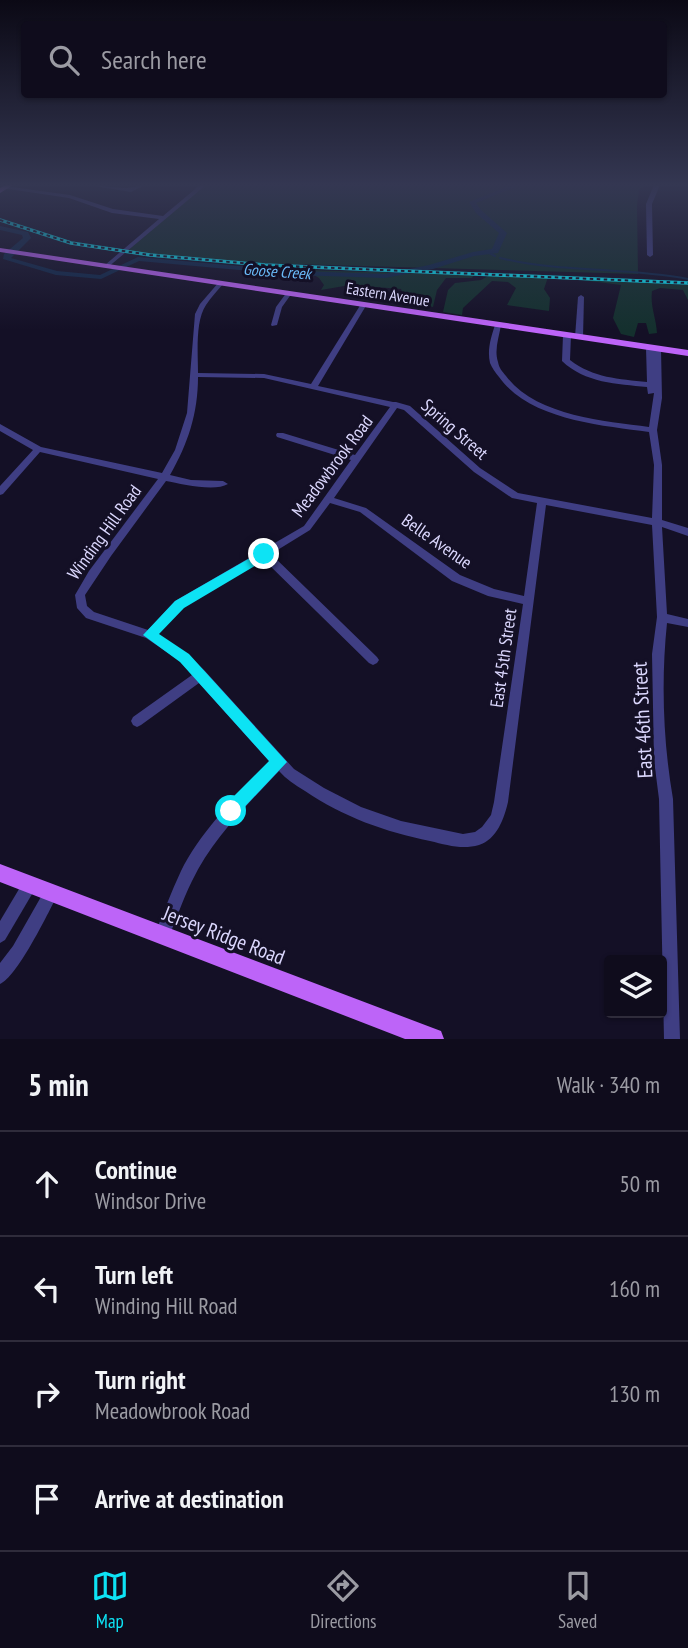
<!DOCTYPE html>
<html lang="en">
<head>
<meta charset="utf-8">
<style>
	:root { --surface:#0f0c1c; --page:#1d1a29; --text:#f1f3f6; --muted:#9b9ba3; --line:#2f2c3b; --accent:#0de3f4 }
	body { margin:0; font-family:"PT Sans Narrow",sans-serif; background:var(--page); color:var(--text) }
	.controls { position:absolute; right:21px; bottom:21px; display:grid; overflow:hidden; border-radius:7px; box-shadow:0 2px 5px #0004 }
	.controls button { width:63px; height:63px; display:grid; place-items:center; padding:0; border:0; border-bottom:2px solid var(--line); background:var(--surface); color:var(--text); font:35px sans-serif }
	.stop { position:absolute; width:21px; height:21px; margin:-16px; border:5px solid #0de3f4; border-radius:50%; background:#fff }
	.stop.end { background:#0de3f4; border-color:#fff; box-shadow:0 2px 7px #0008 }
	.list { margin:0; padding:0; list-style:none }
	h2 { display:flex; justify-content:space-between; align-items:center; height:91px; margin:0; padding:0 28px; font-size:30px }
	h2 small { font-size:23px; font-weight:400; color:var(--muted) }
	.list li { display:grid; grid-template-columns:46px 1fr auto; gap:21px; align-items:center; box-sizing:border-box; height:105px; padding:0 28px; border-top:2px solid var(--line) }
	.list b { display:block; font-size:26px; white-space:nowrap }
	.list p { margin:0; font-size:23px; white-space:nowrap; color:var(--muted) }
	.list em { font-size:23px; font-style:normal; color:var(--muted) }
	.icon { flex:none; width:38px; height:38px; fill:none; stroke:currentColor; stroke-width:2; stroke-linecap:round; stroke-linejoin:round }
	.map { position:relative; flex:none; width:688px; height:1039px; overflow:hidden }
	.search { position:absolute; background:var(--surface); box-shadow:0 2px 5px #0004; left:21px; right:21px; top:21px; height:77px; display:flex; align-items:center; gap:18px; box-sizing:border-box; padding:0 24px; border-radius:7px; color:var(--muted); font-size:26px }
	.sheet { height:511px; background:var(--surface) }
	nav { display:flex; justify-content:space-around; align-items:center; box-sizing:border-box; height:98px; border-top:2px solid var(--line); background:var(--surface); font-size:19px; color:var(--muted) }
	nav a { display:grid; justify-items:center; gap:4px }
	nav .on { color:var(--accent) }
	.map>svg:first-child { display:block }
	.green { fill:#14302e }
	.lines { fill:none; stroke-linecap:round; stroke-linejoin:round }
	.stream { stroke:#11284a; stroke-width:2 }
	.river { fill:#11284a; fill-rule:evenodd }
	.minor { fill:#3f3e83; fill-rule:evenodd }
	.major { fill:#bd64f8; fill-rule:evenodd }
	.rail-casing { stroke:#0de3f4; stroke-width:3.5 }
	.rail { stroke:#141026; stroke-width:2; stroke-dasharray:3.5; stroke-linecap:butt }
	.route { fill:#0de3f4 }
	.labels { text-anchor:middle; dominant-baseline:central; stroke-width:6; stroke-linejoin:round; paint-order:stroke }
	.far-water-label { font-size:16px; font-style:italic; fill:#6abaf8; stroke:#141026 }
	.far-street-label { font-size:16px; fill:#dbd7fd; stroke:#141026 }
	.street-label { font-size:18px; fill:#dbd7fd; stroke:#141026 }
	.near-street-label { font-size:21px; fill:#dbd7fd; stroke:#141026 }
</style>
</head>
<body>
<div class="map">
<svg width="688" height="1039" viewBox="0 0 688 1039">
	<rect width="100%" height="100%" fill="#141026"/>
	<!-- green -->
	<g class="green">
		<polygon points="205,185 648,185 639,189 637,206 638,274 259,263 126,252"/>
		<polygon points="306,270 474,275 472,278 446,278 437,290 433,307 405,300 401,289 350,285 321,290 324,285 319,278"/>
		<polygon points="488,276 548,277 544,289 550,298 549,311 507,305 516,288 508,282 492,281 463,308 462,315 443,312 448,290 455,283 481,280"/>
		<path d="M566 278 688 285V300L683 290 660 288 652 291C650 306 656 317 657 333L649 334 646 323H638L634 337 621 334 613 318 621 285Z"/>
	</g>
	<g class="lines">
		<!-- stream -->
		<g class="stream">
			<polyline points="489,253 495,256"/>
			<path d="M500 258C562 273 626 267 688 279"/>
		</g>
		<!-- river -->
		<polygon class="river" points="511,185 520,185 476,203 481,210 507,233 498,253 474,256 433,269 385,278 295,275 139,261 101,279 56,275 3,259 4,254 23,238 22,235 0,230 0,226 28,232 31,238 11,258 57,271 100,275 138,257 295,271 385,274 429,265 473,252 492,249 499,233 476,213 469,202"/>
		<!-- minor -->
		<g class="minor">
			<path d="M88 185C101 185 114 188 126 188 133 188 138 185 145 185L131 192Z"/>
			<polygon points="200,185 206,185 107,268 104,266 105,265 159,219 112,213 69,198 2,188 5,186 70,195 113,209 163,216"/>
			<polygon points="654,185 660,185 652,204 653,255 650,257 647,255 646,204"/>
			<path d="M221 281 224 283C218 290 211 297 206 305 195 321 198 354 198 373L264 374 311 384 361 304 366 303 367 304 318 386 393 402H396L410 406 480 468 518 493 652 518 654 465 649 432C600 425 530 420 499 377 495 372 492 368 490 363 487 350 491 337 495 325L500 324 501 325C499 337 494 350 498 362 499 368 502 371 506 376 536 416 604 421 649 427L654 393 648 394 647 387C617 384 585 383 562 361L563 335 567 333 571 335 570 360C593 378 619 379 647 382L646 348 650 346 654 349 657 347 661 349 662 398 657 430 662 465V520L688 528V536L662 527 667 614 688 619V627L667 623C661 681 663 741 673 799L680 1039H664L659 799 654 760 652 654 657 617 652 525 546 505 508 802C504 819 497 839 479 845 462 850 447 845 430 841 386 832 343 817 305 791 295 785 286 779 279 771 247 805 212 839 192 881 182 901 176 921 167 941L162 944 157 941 154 936C163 914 171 892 181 871 202 829 238 795 270 762L199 683 141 725 137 727 133 725 131 721 133 717 192 675 180 661 146 638 86 618 77 608 75 595 89 571 158 479 40 452 3 494 0 495V486L33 450 0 431V424L41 447 162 473 175 450 187 413 195 314 200 304 219 282ZM198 377 264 378 390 407 355 455 283 433H277L276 435 277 437 351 460 304 526 175 601 148 630 94 612 87 606 85 595 111 556 166 481C181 484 215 492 228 484L223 481 191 480 170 475C188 444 198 413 198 377ZM397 408 404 410 474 472 512 498 537 503 524 596 494 589 460 575 366 508 334 498ZM330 503 360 512 452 581 488 596 523 604 494 802 491 815 482 827 475 832 463 834 401 821 361 807 324 788 294 769 205 671 188 655 158 634 183 607 263 559 369 663 373 665 377 663 379 660 377 657 271 554 310 530Z"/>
			<polygon points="287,292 292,293 282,307 277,325 272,326 271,325 276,307"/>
			<polygon points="581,295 584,297 583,337 579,339 575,337 578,297"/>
			<polygon points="30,877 35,879 37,884 35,889 5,940 0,943 0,921 25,879"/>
			<path d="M51 886 56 888 58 893 56 898C46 917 17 977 0 984V963L13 946 46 888Z"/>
		</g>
		<!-- major -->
		<g class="major">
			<polygon points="6,185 13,185 0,193 0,188"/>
			<polygon points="0,248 688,350 688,356 0,252"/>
			<polygon points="0,864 433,1028 441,1031 444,1039 405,1039 0,882"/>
		</g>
		<!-- rail casing -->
		<g class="rail-casing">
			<polyline id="rail" points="0,220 71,243 150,255 265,265 688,283"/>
		</g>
		<!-- rail -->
		<use href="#rail" class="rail"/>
	</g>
	<!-- sky -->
	<linearGradient id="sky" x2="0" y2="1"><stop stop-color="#0b0915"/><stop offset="0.56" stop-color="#343752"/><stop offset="1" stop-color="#343752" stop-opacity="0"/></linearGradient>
	<rect width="688" height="330" fill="url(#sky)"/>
	<!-- route -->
	<polygon class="route" points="264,550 268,551 268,558 184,608 159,634 189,654 287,762 236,816 231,819 225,816 223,811 225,805 269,761 180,662 143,635 175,601"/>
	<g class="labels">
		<!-- far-water labels -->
		<g class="far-water-label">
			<text transform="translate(277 271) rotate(4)">Goose Creek</text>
		</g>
		<!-- far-street labels -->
		<g class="far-street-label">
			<text transform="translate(388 294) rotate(9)">Eastern Avenue</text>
		</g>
		<!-- street labels -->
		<g class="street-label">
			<text transform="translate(455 429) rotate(41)">Spring Street</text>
			<text transform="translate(332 466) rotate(-53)">Meadowbrook Road</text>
			<text transform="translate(104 532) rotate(-54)">Winding Hill Road</text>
			<text transform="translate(437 541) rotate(35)">Belle Avenue</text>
			<text transform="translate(503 658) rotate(-82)">East 45th Street</text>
		</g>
		<!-- near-street labels -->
		<g class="near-street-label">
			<text transform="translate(642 720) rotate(-93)">East 46th Street</text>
			<text transform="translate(224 935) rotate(21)">Jersey Ridge Road</text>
		</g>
	</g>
</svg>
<div class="controls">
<button><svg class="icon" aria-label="layers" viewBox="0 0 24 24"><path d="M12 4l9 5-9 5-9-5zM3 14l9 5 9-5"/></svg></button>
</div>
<div class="stop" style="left:231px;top:811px"></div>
<div class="stop end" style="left:264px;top:554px"></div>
<div class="search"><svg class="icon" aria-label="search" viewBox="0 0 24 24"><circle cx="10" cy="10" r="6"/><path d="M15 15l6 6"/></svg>Search here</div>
</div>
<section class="sheet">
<h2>5 min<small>Walk · 340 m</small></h2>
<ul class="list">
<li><svg class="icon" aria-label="ahead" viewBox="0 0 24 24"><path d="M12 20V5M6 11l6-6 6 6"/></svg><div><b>Continue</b><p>Windsor Drive</p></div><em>50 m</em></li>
<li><svg class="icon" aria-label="left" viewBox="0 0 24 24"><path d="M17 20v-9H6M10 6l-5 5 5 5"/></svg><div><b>Turn left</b><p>Winding Hill Road</p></div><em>160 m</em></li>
<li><svg class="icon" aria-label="right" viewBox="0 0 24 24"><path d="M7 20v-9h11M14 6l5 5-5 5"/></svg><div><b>Turn right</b><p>Meadowbrook Road</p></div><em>130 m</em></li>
<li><svg class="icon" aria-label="arrive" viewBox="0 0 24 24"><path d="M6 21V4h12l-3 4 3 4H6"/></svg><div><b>Arrive at destination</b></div></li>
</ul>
</section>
<nav>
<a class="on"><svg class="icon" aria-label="map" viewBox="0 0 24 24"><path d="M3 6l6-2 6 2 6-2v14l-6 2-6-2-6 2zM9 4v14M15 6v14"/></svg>Map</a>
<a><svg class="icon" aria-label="directions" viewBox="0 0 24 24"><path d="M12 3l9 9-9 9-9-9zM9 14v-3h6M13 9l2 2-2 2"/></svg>Directions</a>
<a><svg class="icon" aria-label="saved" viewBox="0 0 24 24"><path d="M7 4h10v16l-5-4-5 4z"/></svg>Saved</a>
</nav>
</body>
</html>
